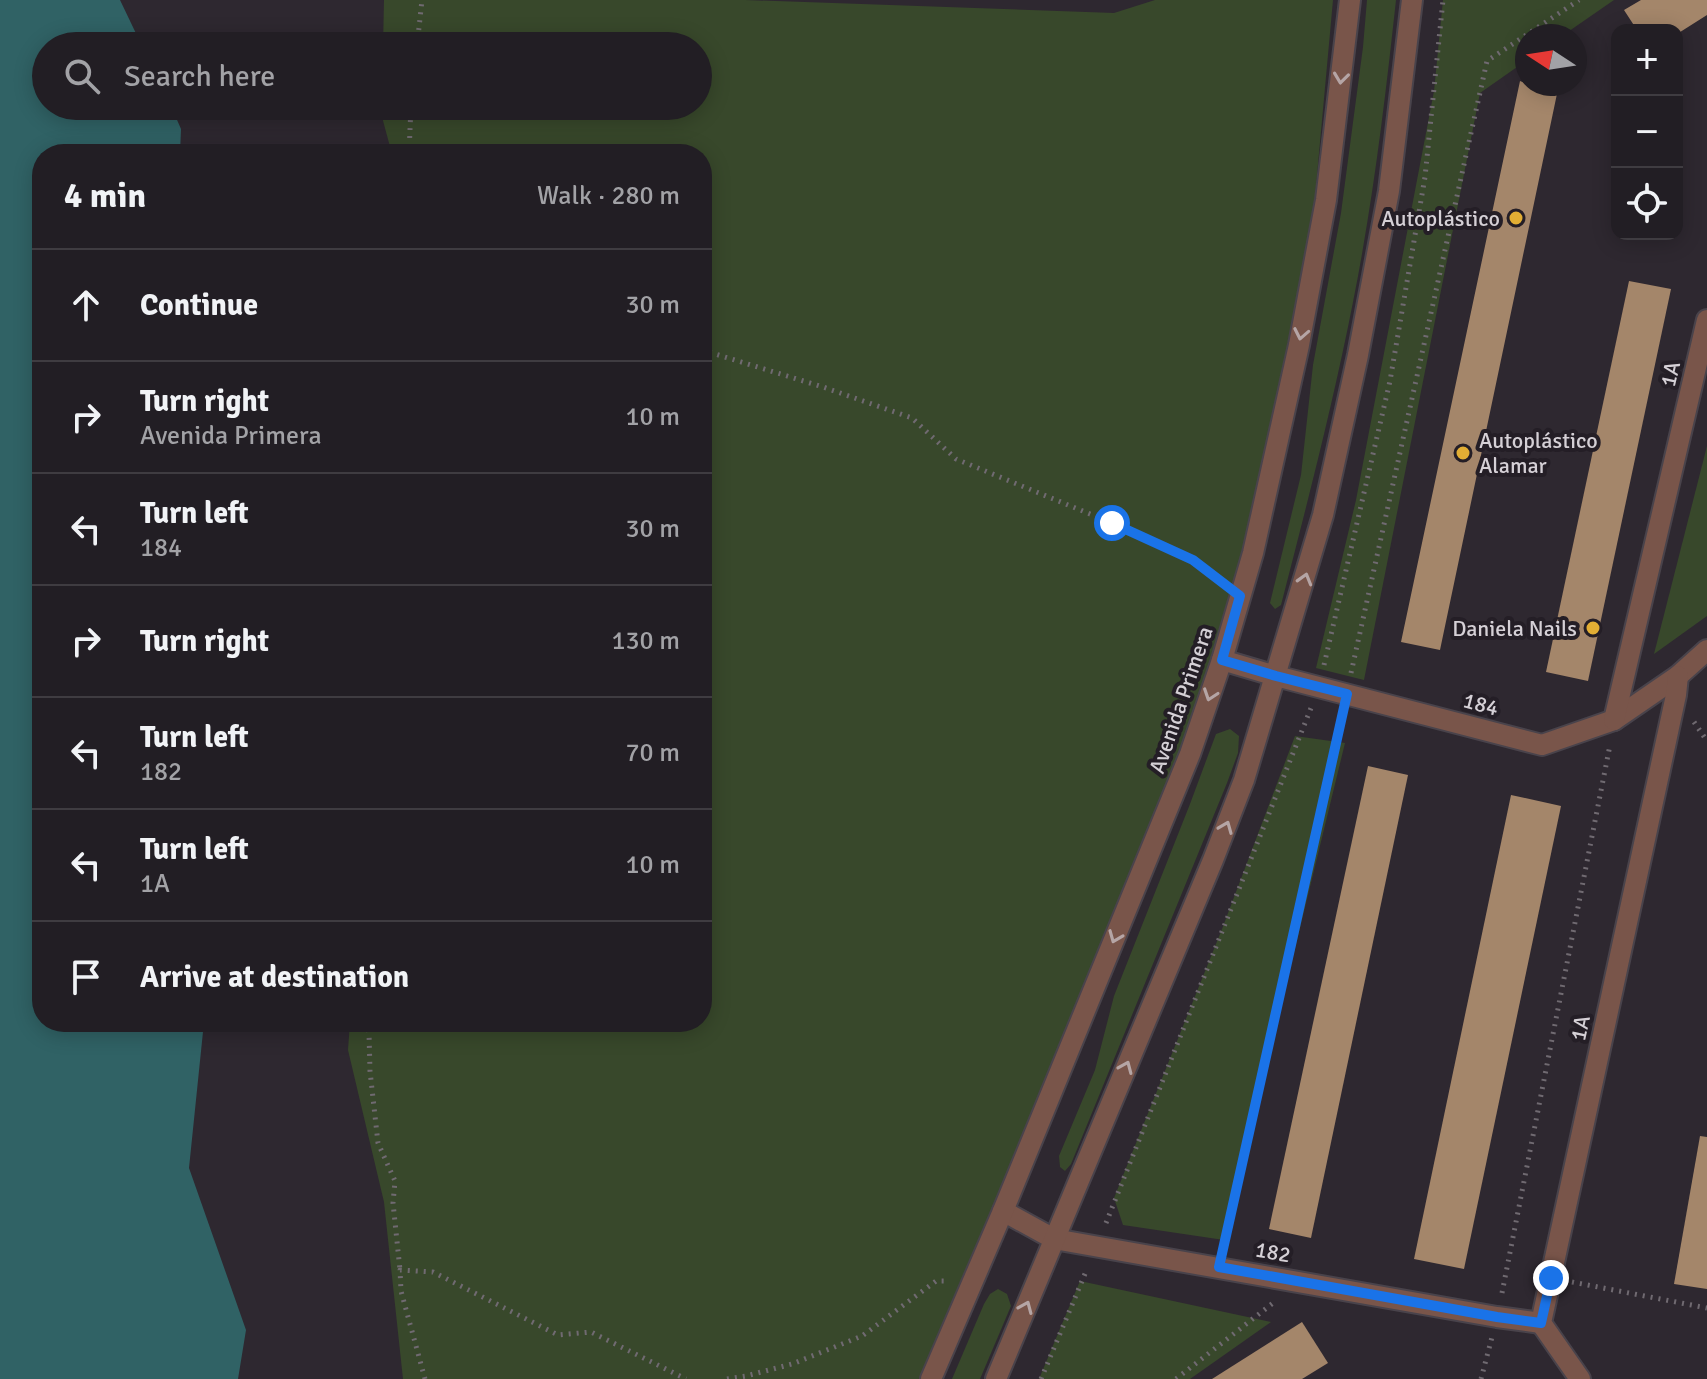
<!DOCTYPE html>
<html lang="en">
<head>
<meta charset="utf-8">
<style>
	:root { --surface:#221e24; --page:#2a272c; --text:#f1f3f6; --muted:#a2a2a6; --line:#3f3c41 }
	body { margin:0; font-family:Signika,sans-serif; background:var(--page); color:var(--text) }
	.controls { position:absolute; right:24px; top:24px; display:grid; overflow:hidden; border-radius:16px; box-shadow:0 4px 20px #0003 }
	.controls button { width:72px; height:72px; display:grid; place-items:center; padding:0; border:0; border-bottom:2px solid var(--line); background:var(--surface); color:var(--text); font:40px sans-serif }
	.compass { position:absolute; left:1515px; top:24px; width:72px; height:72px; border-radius:50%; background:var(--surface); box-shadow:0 4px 20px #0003; rotate:282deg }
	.stop { position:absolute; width:24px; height:24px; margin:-18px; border:6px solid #1a73e8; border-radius:50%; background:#fff }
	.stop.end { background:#1a73e8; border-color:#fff; box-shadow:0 2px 8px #0008 }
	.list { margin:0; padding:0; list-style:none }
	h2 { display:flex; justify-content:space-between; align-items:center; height:104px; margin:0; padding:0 32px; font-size:34px }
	h2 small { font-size:26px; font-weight:400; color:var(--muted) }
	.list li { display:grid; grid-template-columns:52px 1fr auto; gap:24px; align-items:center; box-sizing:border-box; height:112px; padding:0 32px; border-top:2px solid var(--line) }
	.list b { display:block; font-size:30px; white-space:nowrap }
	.list p { margin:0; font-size:26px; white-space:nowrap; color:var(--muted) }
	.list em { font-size:26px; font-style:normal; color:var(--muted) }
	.icon { flex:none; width:44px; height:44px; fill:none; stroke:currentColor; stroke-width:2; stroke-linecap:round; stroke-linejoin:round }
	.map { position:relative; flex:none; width:1707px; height:1379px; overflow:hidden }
	.search { position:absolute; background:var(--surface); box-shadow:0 4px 20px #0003; left:32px; top:32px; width:680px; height:88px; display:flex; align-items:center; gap:20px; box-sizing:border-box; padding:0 28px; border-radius:44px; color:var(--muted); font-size:30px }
	.panel { position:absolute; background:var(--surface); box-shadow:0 4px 20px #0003; left:32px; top:144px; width:680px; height:888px; border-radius:32px }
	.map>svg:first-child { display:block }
	.green { fill:#38482b }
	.water { fill:#306265 }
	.building { fill:#a4866a }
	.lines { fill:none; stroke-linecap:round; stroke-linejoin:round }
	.minor-casing { stroke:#49434b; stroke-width:24 }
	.path { stroke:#706a71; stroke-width:5; stroke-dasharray:2 6; stroke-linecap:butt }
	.minor { stroke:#79554a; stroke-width:20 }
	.oneway { stroke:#b5a5a5 }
	.route { stroke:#1a73e8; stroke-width:10 }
	.poi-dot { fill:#e2ae34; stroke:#241e26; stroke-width:3 }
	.labels { text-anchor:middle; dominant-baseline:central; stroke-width:8; stroke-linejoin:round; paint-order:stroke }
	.poi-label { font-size:22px; fill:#d5d0d6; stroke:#241e26; text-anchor:end }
	.street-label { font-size:22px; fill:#d5d0d6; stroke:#241e26 }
</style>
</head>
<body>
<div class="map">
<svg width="1707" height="1379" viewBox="0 0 1707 1379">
	<rect width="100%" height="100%" fill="#2e2830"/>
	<!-- green -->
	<g class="green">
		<polygon points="384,0 745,0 1114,13 1155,0 1333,0 1312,230 1220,668 921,1379 403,1379 384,1202 348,1050 350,1022 702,1022 702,154 392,154 382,117 382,106 698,106 698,46 383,46"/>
		<path d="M1367 0H1396C1385 101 1373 202 1353 302 1333 404 1307 504 1281 605L1275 609 1270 603 1301 475 1313 365 1341 213 1363 47Z"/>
		<polygon points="1443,0 1614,0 1562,36 1527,36 1527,60 1480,93 1364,680 1316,668 1356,500 1434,91"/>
		<polygon points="1707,446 1707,616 1654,654"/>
		<polygon points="1230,729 1239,736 1238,753 1227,783 1071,1164 1065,1171 1060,1167 1059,1156 1095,1070 1114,996 1190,804 1216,734"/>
		<polygon points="1295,736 1345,743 1224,1240 1123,1225 1114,1198 1222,929"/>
		<polygon points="1080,1281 1271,1322 1190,1379 1039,1379"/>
		<polygon points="998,1289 1007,1294 1011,1306 980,1379 952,1379 984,1304 990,1294"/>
	</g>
	<!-- water -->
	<polygon class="water" points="0,0 120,0 142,46 46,46 46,106 171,106 181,129 180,154 42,154 42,1022 204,1022 189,1168 246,1330 238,1379 0,1379"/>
	<!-- building -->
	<g class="building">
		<polygon points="1641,0 1707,0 1707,15 1677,34 1677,30 1637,30 1624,10"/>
		<polygon points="1520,81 1527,84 1558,89 1440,650 1401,642"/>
		<polygon points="1629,281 1671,289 1588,681 1546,672"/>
		<polygon points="1368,766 1408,775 1311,1238 1269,1229"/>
		<polygon points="1511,795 1561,806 1464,1269 1414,1259"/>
		<polygon points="1700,1136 1707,1137 1707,1289 1674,1284"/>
		<polygon points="1302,1322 1328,1363 1302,1379 1212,1379"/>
	</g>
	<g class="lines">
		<!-- minor casing -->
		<g class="minor-casing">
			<g id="minor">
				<polyline points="1222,660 1276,676 1542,745 1614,720 1678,676 1707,650"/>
				<polyline points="1614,720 1707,320"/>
				<polyline points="1003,1211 1054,1239 1497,1317 1541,1323"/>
				<polyline points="931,1379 1003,1211 1190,754 1222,660 1253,553 1299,345 1326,200 1350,0"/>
				<polyline points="996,1379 1213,860 1244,780 1323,515 1358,355 1389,191 1412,0"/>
				<polyline points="1580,1379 1541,1323 1676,695 1678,676"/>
			</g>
		</g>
		<!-- path -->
		<g class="path">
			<polyline points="417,46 422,0"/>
			<polyline points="409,154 411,106"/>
			<polyline points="702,350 823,387 912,418 956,459 1112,523 1193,560 1220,581"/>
			<polyline points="1324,665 1390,381 1425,177 1443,0"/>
			<polyline points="1351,673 1487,61 1579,0"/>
			<polyline points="1694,722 1707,741"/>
			<polyline points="367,1022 369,1033 370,1071 378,1143 395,1181 393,1203 400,1270"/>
			<polyline points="1106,1223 1311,708"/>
			<polyline points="1223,1247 1341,718"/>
			<polyline points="1572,1282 1707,1308"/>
			<polyline points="1502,1293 1610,745"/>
			<polyline points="425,1379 401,1291 400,1270 433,1272 558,1335 591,1332 686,1379"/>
			<polyline points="727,1379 746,1376 792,1364 862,1336 936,1281 949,1281"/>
			<polyline points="1041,1379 1087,1269"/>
			<polyline points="1176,1379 1273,1303"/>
			<polyline points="1481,1379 1492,1337"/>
		</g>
		<!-- minor -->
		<use href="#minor" class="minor"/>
	</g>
	<!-- one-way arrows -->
	<defs><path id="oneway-chevron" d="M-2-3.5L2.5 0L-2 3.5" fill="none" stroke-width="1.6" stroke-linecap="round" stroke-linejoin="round" transform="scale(2)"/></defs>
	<g class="oneway">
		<use href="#oneway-chevron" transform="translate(1341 78) rotate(97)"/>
		<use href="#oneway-chevron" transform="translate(1301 334) rotate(101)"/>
		<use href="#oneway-chevron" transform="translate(1305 579) rotate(-74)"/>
		<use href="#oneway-chevron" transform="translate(1210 695) rotate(109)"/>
		<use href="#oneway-chevron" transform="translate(1226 827) rotate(-68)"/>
		<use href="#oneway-chevron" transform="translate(1115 937) rotate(112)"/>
		<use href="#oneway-chevron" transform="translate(1126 1067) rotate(-67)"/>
		<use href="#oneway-chevron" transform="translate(1026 1307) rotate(-67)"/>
	</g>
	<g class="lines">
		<!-- route -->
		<polyline class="route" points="1112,523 1193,560 1240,596 1222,660 1276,676 1347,694 1219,1267 1497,1317 1541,1323 1551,1278"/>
	</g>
	<!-- markers -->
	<g class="poi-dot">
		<circle cx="1516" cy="218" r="8"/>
		<circle cx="1463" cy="453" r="8"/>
		<circle cx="1593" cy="628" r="8"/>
	</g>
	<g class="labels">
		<!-- poi labels -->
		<g class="poi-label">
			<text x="1500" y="218">Autoplástico</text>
			<text x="1479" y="440" text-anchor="start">Autoplástico<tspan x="1479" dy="25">Alamar</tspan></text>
			<text x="1577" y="628">Daniela Nails</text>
		</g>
		<!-- street labels -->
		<g class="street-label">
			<text transform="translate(1670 374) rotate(-77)">1A</text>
			<text transform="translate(1181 700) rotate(-71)">Avenida Primera</text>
			<text transform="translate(1481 704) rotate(15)">184</text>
			<text transform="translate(1580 1028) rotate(-78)">1A</text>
			<text transform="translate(1273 1252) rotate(10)">182</text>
		</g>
	</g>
</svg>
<div class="controls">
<button>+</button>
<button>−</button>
<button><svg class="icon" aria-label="locate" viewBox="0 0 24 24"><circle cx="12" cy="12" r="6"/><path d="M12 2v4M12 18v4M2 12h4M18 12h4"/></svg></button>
</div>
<svg class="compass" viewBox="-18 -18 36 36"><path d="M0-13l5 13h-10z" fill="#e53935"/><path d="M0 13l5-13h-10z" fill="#a2a2a6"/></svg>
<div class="stop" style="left:1112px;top:523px"></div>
<div class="stop end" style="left:1551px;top:1278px"></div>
<div class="search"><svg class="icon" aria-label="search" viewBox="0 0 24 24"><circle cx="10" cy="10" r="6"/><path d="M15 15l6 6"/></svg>Search here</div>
<section class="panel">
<h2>4 min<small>Walk · 280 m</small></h2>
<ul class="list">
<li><svg class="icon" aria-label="ahead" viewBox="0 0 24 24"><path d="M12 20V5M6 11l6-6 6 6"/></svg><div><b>Continue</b></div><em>30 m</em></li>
<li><svg class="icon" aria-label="right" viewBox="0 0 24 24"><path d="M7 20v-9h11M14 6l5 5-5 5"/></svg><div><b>Turn right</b><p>Avenida Primera</p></div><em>10 m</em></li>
<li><svg class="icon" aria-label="left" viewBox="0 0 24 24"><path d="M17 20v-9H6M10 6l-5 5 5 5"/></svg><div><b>Turn left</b><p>184</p></div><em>30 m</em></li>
<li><svg class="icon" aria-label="right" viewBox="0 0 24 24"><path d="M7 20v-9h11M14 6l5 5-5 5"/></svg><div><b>Turn right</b></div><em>130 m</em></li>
<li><svg class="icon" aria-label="left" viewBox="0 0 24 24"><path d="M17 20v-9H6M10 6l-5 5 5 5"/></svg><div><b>Turn left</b><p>182</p></div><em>70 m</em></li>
<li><svg class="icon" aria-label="left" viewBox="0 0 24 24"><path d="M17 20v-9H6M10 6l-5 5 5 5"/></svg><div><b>Turn left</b><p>1A</p></div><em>10 m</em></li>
<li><svg class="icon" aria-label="arrive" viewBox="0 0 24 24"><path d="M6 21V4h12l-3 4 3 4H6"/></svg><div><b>Arrive at destination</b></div></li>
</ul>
</section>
</div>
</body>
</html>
